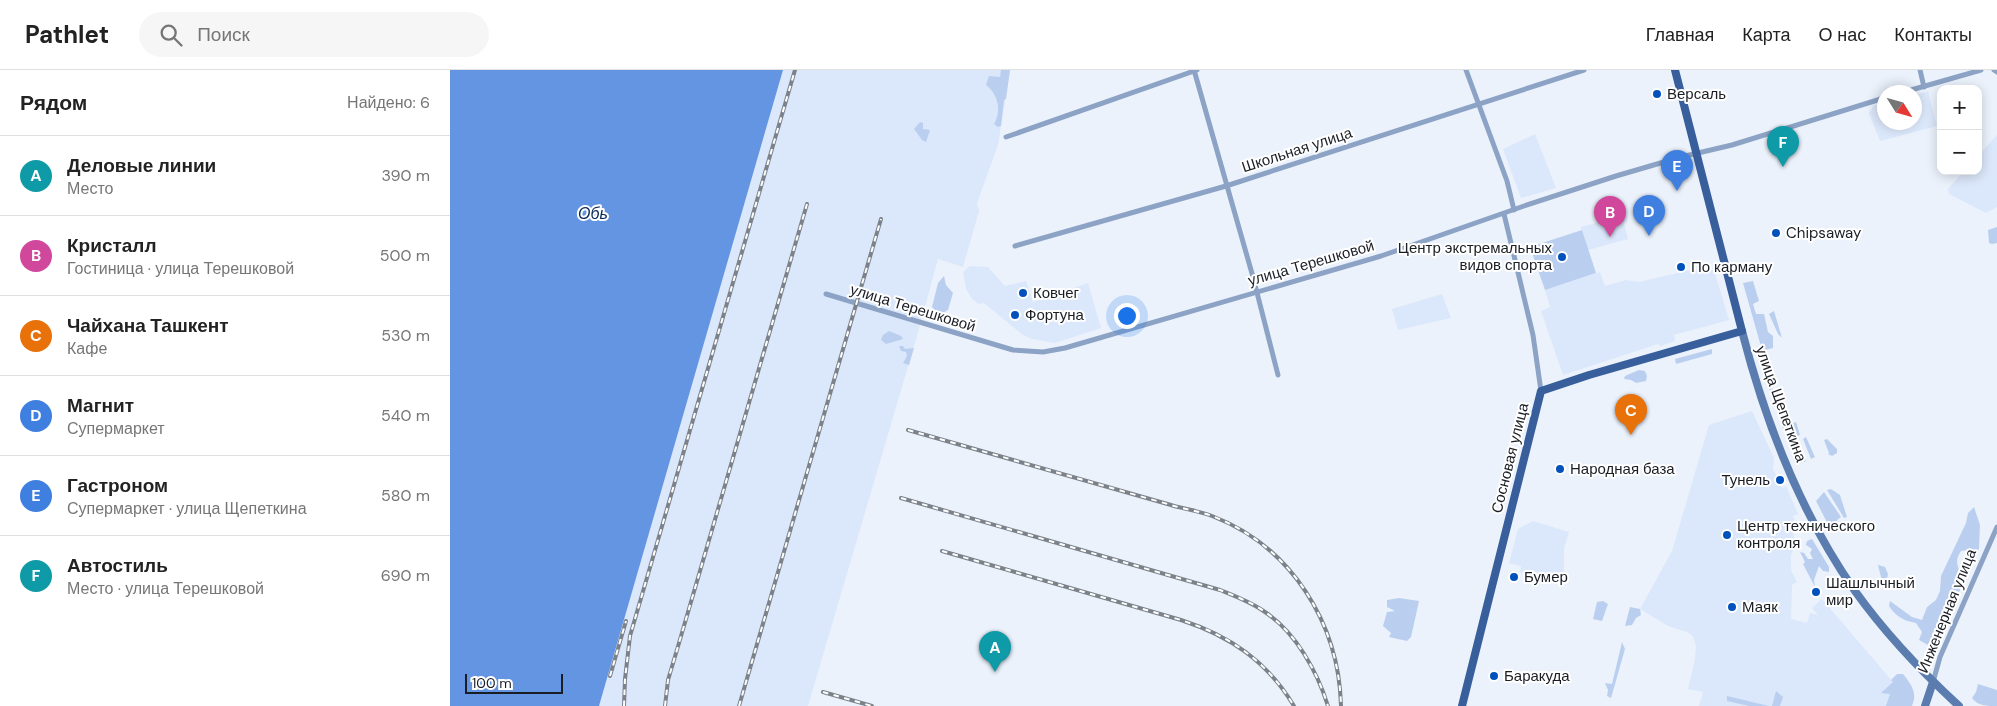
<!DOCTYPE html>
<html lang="ru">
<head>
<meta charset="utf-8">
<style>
	:root { --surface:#fff; --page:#f6f6f6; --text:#222; --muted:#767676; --line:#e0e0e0; --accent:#0f766e }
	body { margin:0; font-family:"DM Sans",sans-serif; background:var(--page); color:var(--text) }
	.controls { position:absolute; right:15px; top:15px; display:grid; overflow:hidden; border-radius:10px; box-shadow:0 2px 12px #0003 }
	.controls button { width:45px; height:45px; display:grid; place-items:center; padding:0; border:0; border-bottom:1px solid var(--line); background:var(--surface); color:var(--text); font:25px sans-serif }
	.compass { position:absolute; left:1427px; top:15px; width:45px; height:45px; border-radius:50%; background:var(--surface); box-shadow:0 2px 12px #0003; rotate:127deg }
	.scale { position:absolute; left:15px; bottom:12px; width:98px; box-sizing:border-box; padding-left:5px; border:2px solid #1a1e24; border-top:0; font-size:14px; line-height:18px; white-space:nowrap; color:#1a1e24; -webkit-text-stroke:4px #fff; paint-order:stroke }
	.you { position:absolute; left:676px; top:245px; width:18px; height:18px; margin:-12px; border:4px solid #fff; border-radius:50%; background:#1a73e8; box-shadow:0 0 0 8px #1a73e833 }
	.badge { display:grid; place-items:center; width:32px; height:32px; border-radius:50%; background:var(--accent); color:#fff; font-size:16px; font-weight:700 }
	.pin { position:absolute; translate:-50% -41px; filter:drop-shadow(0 1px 2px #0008) }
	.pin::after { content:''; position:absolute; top:26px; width:18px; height:15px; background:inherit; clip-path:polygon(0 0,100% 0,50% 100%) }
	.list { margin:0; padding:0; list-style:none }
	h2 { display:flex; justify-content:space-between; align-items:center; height:65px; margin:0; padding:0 20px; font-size:21px }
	h2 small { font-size:16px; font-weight:400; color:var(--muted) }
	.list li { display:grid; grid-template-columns:32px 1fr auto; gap:15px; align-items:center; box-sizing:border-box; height:80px; padding:0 20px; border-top:1px solid var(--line) }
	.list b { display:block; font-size:19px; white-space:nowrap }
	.list p { margin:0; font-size:16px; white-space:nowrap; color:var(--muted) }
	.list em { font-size:16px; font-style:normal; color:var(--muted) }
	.icon { flex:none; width:28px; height:28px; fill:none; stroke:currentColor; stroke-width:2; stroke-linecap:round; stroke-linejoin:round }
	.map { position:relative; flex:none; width:1547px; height:636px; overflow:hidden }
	header { display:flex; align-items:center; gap:30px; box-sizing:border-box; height:70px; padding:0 25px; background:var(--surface); border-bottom:1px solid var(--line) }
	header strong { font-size:24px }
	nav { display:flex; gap:28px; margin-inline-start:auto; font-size:18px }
	.search { width:350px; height:45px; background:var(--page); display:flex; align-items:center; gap:12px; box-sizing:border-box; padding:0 18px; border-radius:28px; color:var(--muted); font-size:19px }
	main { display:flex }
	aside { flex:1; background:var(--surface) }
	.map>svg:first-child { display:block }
	.built { fill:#dbe7fa }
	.green { fill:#bacfef }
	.water { fill:#6395e2 }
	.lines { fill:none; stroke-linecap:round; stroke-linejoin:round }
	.street { stroke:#8ca3c5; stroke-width:5 }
	.secondary { stroke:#5b7cae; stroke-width:8 }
	.primary { stroke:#385f9c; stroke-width:8 }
	.rail-casing { stroke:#7c828a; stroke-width:4 }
	.rail { stroke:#fff; stroke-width:2; stroke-dasharray:5.5; stroke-linecap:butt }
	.poi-dot { fill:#0051bb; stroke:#fff; stroke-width:2 }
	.labels { text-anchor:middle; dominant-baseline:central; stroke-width:4; stroke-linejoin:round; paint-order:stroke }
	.poi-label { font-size:15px; fill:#1a1e24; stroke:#fff; text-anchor:start }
	.street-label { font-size:15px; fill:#1a1e24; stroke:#fff }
	.water-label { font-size:16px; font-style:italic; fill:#082858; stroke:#fff }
</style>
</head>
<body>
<header>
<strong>Pathlet</strong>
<div class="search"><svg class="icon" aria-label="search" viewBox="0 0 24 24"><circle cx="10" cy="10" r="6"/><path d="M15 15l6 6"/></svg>Поиск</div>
<nav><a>Главная</a><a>Карта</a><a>О нас</a><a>Контакты</a></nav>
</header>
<main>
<aside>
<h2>Рядом<small>Найдено: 6</small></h2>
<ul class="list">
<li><span class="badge" style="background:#0f9aa8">A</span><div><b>Деловые линии</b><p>Место</p></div><em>390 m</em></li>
<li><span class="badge" style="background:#d1479c">B</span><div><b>Кристалл</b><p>Гостиница · улица Терешковой</p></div><em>500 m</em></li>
<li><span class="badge" style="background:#e8710a">C</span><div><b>Чайхана Ташкент</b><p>Кафе</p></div><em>530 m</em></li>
<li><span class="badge" style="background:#3f7fe0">D</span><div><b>Магнит</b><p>Супермаркет</p></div><em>540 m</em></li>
<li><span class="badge" style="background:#3f7fe0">E</span><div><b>Гастроном</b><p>Супермаркет · улица Щепеткина</p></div><em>580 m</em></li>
<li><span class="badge" style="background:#0f9aa8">F</span><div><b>Автостиль</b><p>Место · улица Терешковой</p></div><em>690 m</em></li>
</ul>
</aside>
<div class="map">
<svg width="1547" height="636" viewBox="0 0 1547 636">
	<rect width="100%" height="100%" fill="#ebf2fc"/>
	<!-- built -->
	<g class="built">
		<polygon points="333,0 560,0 548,75 527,133 529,141 513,197 488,189 467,266 358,636 149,636"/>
		<polygon points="1478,21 1487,56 1430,71 1419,43 1423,36 1434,33 1434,52 1464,52 1465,25"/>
		<polygon points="1085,64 1106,118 1071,128 1053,79"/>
		<polygon points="1547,65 1547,137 1536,143 1499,124 1498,119 1514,101 1528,101 1528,86"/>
		<polygon points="1177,145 1177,148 1174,154 1178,169 1138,180 1131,157"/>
		<polygon points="520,196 538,197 555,216 576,211 583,232 638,213 651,258 605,273 582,269 573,265 534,233 529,234 522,229 516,219 513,202"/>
		<polygon points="1264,200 1279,250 1224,265 1225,271 1211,276 1208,274 1113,305 1091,241 1100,237 1095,220 1150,202 1155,216 1176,210 1189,212 1236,201"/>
		<polygon points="992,224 1001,248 948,260 942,239"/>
		<polygon points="1302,341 1324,388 1323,399 1332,418 1336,416 1348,444 1343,446 1345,450 1343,451 1346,458 1342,460 1346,472 1341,485 1341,500 1347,512 1342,515 1341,549 1357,553 1360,543 1368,545 1362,538 1372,529 1443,612 1438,636 1249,636 1253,622 1238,619 1245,589 1246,576 1243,566 1237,562 1218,556 1190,539 1222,481 1259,355"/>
		<polygon points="1083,451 1119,462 1114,479 1114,514 1070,502 1071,496 1059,493 1068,459"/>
	</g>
	<!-- green -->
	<g class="green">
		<path d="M551 0H560L556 29 554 30 551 56 548 57 544 54C552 41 548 24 536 15L539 6 550 7Z"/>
		<polygon points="470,52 473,53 473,59 480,60 476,72 472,70 464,59"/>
		<polygon points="1547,157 1547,173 1542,174 1539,173 1538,160"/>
		<polygon points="1132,160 1146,203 1095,220 1080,177"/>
		<polygon points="494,206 496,215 503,223 498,240 493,243 487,242 482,237 488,213"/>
		<polygon points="1303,211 1309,231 1303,234 1306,244 1314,244 1318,262 1323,266 1323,278 1315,280 1310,273 1293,213"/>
		<polygon points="1324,241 1332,268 1328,264 1319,244"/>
		<polygon points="439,261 451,266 453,269 436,274 431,270 433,265"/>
		<polygon points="449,276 453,276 455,279 464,278 459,295 453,293 457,286 456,282 451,281"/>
		<polygon points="1262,279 1262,284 1226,294 1225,289"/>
		<polygon points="1189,300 1195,301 1197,306 1196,311 1186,313 1181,310 1174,309 1175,306"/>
		<polygon points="1319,308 1329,339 1334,337 1327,342 1316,309"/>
		<polygon points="1334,351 1336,356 1346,352 1350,365 1338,370 1330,352"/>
		<polygon points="1356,367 1365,387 1361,389 1353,369"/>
		<polygon points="1377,369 1387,379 1387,383 1382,386 1378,384 1379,383 1374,370"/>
		<polygon points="1349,374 1356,391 1348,394 1341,377"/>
		<polygon points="1381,419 1390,425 1397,447 1394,448 1377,420"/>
		<polygon points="1374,422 1391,447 1387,450 1390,459 1382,462 1366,431"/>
		<path d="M1524 437 1530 455 1529 478 1524 492 1517 496 1515 492 1517 480 1511 481C1501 496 1514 500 1511 514 1508 533 1497 551 1490 569L1481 568 1478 575 1469 570 1472 562 1466 553C1454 551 1445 546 1439 536L1440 531 1462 547 1472 550 1477 537 1486 530 1490 521 1491 506 1516 453 1518 443Z"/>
		<polygon points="1362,469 1379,497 1379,502 1373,501 1369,496 1364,510 1365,517 1353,494 1355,492 1350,482 1354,483 1358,489 1363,489 1360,483 1362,479 1356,475 1357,471"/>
		<polygon points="1428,495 1435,497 1438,504 1436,514 1423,519 1417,516 1432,511"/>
		<polygon points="949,528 969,531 961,567 957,571 939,567 941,563 933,556 937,542 945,541 937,537 937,530"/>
		<polygon points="1153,531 1158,534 1152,551 1143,549 1147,532"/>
		<polygon points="1180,537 1190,539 1191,545 1186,548 1182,555 1175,556"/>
		<polygon points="1172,572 1175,579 1161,628 1157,626 1158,620 1155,613 1162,614"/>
		<path d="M1447 604H1453C1461 614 1468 623 1462 636H1436L1440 624 1431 623 1443 612 1441 610Z"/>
		<path d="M1528 614 1547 620V636C1536 636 1528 636 1522 628L1526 622Z"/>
		<polygon points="1326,621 1333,627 1330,636 1322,636"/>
		<polygon points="1277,626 1319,636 1299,636 1277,631"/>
	</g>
	<!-- water -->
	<polygon class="water" points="0,0 333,0 149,636 0,636"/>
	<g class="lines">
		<!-- street -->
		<g class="street">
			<polyline points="744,0 803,207 828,305"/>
			<polyline points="1016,0 1057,111 1064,140"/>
			<polyline points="1470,0 1474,17"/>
			<polyline points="1544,0 1547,2"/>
			<polyline points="1454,22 1531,0"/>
			<polyline points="556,67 747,0"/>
			<polyline points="1054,144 1083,265 1091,321"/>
			<polyline points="565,176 776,116 1134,0"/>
			<polyline points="376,224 563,280 593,282 615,278 931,186 1074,136 1166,106 1231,87 1282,75 1434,28"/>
			<polyline points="1483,612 1490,587 1547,457"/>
		</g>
		<!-- secondary -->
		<g class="secondary">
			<path d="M1292 261C1315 351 1351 444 1405 521 1435 563 1471 601 1509 636"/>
			<polyline points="1475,636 1483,612"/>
		</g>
		<!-- primary -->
		<polyline class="primary" points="1012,636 1091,321 1139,305 1292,261 1225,0"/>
		<!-- rail casing -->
		<g class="rail-casing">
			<g id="rail">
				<path d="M458 360 721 435C734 439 749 441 762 446 841 476 889 553 891 636"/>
				<path d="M451 428 770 520C785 526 801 532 815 542 846 563 867 601 878 636"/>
				<path d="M492 481 731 550C780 566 817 591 844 636"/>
				<polyline points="160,606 176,551"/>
				<polyline points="373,622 422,636"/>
				<polyline points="174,636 175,609 180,566 345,0"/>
				<polyline points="215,636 218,610 229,573 357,134"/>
				<polyline points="289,636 431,149"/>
			</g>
		</g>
		<!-- rail -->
		<use href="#rail" class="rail"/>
	</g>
	<!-- markers -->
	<g class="poi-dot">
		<circle cx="1207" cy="24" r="5"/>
		<circle cx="1326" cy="163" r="5"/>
		<circle cx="1112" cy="187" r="5"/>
		<circle cx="1231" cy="197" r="5"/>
		<circle cx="573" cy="223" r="5"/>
		<circle cx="565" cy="245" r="5"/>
		<circle cx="1110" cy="399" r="5"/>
		<circle cx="1330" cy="410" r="5"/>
		<circle cx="1277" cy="465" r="5"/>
		<circle cx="1064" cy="507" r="5"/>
		<circle cx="1366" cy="522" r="5"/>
		<circle cx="1282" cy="537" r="5"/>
		<circle cx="1044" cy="606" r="5"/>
	</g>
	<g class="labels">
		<!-- poi labels -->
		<g class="poi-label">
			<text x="1217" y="24">Версаль</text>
			<text x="1336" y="163">Chipsaway</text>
			<text x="1102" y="178" text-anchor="end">Центр экстремальных<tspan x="1102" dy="17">видов спорта</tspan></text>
			<text x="1241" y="197">По карману</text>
			<text x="583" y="223">Ковчег</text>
			<text x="575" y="245">Фортуна</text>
			<text x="1120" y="399">Народная база</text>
			<text x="1320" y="410" text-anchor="end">Тунель</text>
			<text x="1287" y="456">Центр технического<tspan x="1287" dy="17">контроля</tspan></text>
			<text x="1074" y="507">Бумер</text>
			<text x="1376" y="513">Шашлычный<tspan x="1376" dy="17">мир</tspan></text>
			<text x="1292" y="537">Маяк</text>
			<text x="1054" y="606">Баракуда</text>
		</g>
		<!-- street labels -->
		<g class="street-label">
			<text transform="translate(847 80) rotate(-18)">Школьная улица</text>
			<text transform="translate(861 193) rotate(-16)">улица Терешковой</text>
			<text transform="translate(463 238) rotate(17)">улица Терешковой</text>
			<text transform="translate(1331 334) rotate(70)">улица Щепеткина</text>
			<text transform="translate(1060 388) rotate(-76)">Сосновая улица</text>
			<text transform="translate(1497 541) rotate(-68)">Инженерная улица</text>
		</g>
		<!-- water labels -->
		<g class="water-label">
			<text x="143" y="143">Обь</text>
		</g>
	</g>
</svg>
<div class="controls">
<button>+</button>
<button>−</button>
</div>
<svg class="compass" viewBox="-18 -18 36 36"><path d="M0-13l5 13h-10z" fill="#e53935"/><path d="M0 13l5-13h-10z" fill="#767676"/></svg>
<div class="scale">100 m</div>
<div class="you"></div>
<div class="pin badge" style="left:545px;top:602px;background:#0f9aa8">A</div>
<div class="pin badge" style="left:1160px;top:167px;background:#d1479c">B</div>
<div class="pin badge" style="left:1181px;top:365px;background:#e8710a">C</div>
<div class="pin badge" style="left:1199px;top:166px;background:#3f7fe0">D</div>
<div class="pin badge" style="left:1227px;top:121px;background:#3f7fe0">E</div>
<div class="pin badge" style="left:1333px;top:97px;background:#0f9aa8">F</div>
</div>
</main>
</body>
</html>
